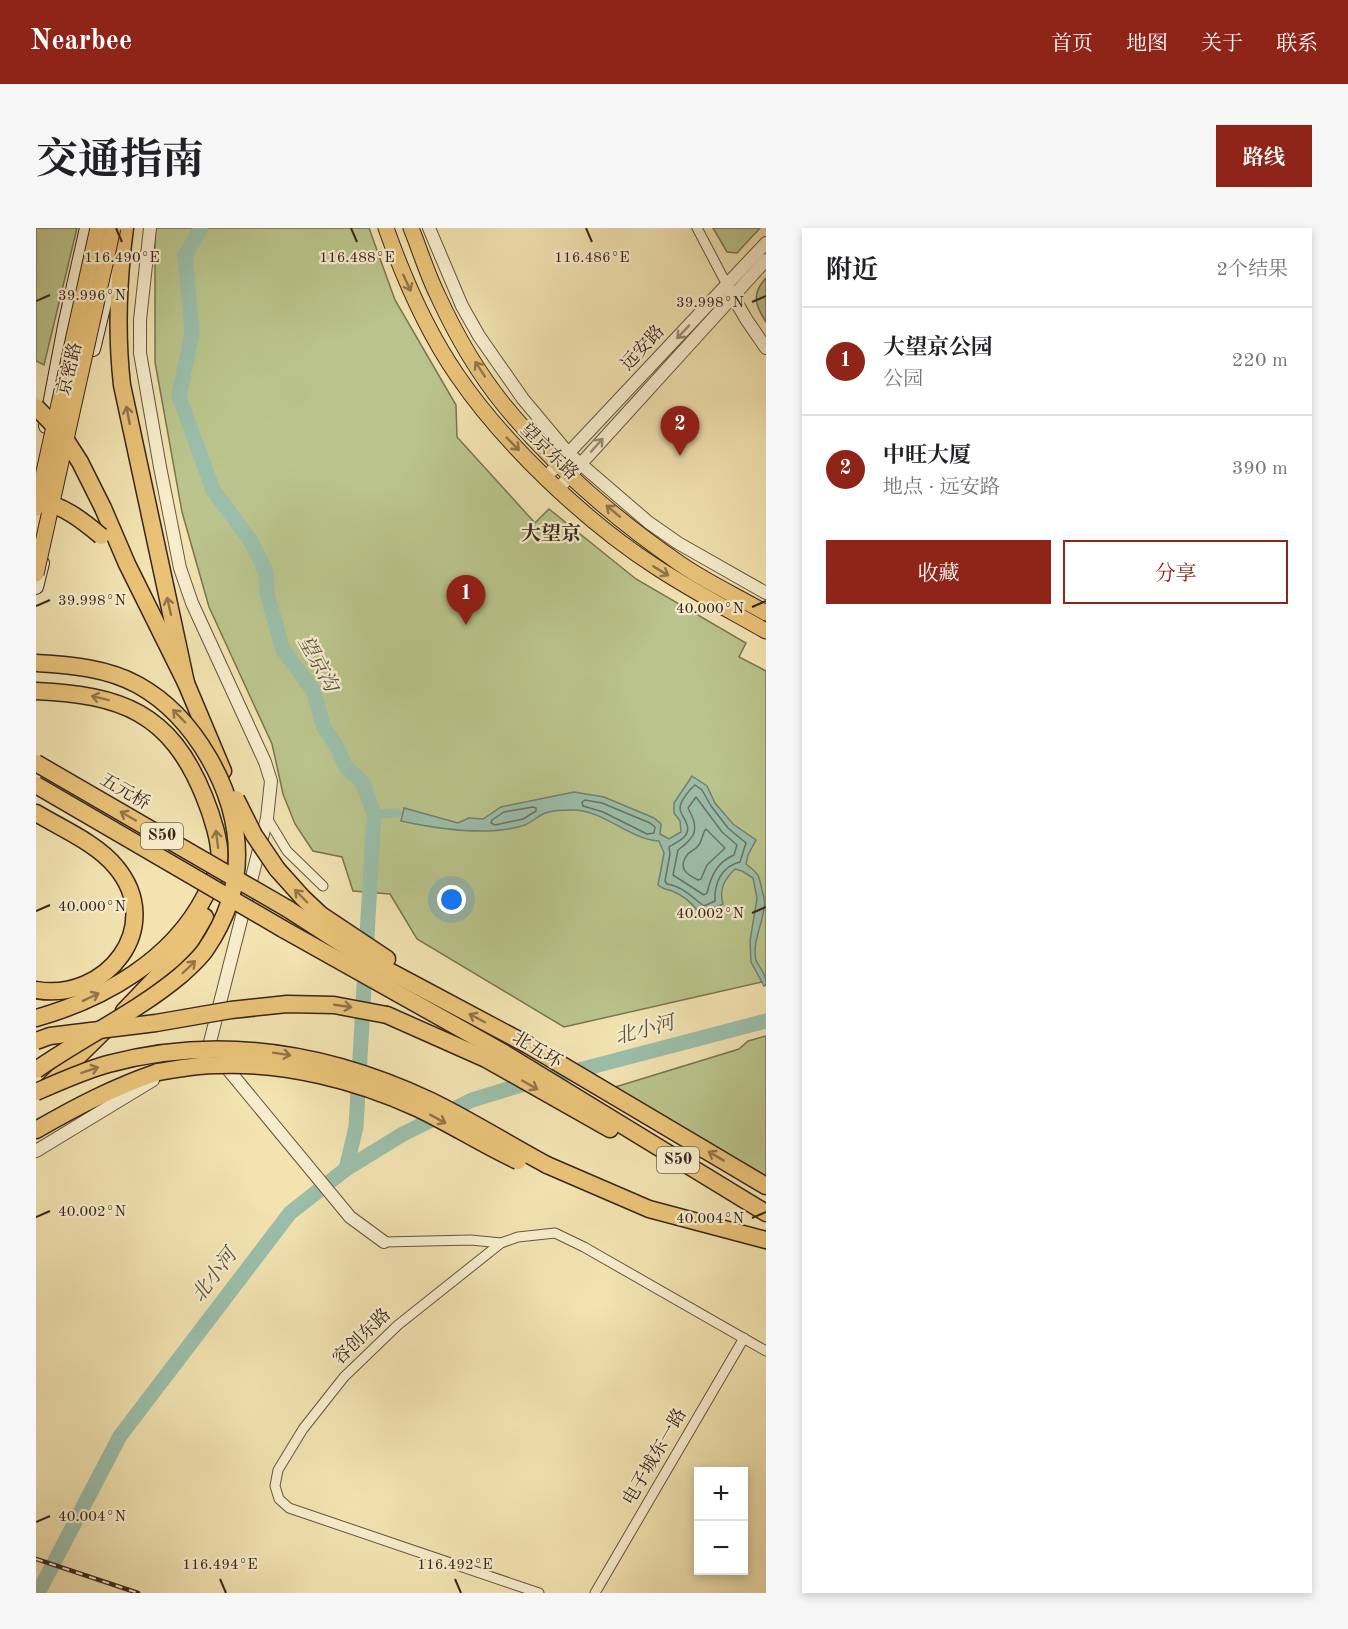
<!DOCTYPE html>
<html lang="zh">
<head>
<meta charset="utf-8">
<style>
	:root { --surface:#fff; --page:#f6f6f6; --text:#202124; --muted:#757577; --line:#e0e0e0; --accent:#8f2418 }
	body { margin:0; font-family:"Old Standard TT","Noto Serif SC",serif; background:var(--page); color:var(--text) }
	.controls { position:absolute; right:18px; bottom:18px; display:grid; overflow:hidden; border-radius:0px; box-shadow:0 3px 9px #0003 }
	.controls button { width:54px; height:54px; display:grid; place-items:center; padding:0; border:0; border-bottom:2px solid var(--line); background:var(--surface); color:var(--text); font:30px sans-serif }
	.you { position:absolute; left:416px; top:672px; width:21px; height:21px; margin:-15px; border:4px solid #fff; border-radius:50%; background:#1a73e8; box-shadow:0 0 0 9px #1a73e833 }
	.badge { display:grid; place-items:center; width:39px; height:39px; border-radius:50%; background:var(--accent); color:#fff; font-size:20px; font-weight:700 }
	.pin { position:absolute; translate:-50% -50px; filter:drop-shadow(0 2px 3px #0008) }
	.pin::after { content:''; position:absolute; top:32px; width:21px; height:18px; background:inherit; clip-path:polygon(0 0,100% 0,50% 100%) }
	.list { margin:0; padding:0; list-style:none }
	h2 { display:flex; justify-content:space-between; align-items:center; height:78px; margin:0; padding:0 24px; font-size:26px }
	h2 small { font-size:20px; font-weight:400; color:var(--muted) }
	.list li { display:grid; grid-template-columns:39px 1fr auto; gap:18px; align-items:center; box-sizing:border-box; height:108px; padding:0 24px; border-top:2px solid var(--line) }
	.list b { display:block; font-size:22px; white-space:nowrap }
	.list p { margin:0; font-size:20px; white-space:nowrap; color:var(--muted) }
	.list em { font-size:20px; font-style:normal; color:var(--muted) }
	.actions { display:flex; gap:12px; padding:18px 24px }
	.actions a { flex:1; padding:14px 0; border:2px solid var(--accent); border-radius:0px; text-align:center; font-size:21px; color:var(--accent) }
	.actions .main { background:var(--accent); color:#fff }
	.map { position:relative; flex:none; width:730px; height:1365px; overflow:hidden; border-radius:0px }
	header { display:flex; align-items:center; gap:36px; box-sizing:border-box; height:84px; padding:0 30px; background:var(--accent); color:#fff }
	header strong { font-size:28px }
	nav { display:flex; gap:33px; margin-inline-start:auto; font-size:21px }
	.intro { display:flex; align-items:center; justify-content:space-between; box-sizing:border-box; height:144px; padding:0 36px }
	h1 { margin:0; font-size:42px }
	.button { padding:15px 27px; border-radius:0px; background:var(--accent); color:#fff; font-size:21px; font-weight:700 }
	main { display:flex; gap:36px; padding:0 36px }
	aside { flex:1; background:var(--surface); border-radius:0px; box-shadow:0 3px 9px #0003 }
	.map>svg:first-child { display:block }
	.green { fill:#bac48c; stroke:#797454; stroke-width:1.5 }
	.water { fill:#9bbeaa; stroke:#738171; stroke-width:1.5 }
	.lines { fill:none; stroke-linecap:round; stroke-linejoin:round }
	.shore { stroke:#6a7263; stroke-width:1.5 }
	.canal { stroke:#9bbeaa; stroke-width:9 }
	.river { stroke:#9bbeaa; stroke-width:15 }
	.minor-casing { stroke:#665441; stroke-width:11 }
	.tertiary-casing { stroke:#665441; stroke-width:14 }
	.secondary-casing { stroke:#38251c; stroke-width:16 }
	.primary-casing { stroke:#38251c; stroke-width:17 }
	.motorway-casing { stroke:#38251c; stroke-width:19 }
	.minor { stroke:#f7edcc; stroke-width:9 }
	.tertiary { stroke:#f7edcc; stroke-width:12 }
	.secondary { stroke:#f7edcc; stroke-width:14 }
	.primary { stroke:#e9c278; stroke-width:15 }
	.motorway { stroke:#e9c278; stroke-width:16 }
	.rail-casing { stroke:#38251c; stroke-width:4.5 }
	.rail { stroke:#f7edcc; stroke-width:2; stroke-dasharray:7; stroke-linecap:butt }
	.trunk-bridge-casing { stroke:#38251c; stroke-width:17; stroke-linecap:butt }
	.motorway-bridge-casing { stroke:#38251c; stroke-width:19; stroke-linecap:butt }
	.trunk-bridge { stroke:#e9c278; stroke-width:15 }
	.motorway-bridge { stroke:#e9c278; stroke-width:16 }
	.oneway { stroke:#90744a }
	.oneway2 { stroke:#988974 }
	.ticks { fill:none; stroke:#38251c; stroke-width:2 }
	.labels { text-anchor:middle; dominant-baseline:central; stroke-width:4.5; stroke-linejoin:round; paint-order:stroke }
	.shield { fill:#f7edcc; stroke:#716151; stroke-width:1.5 }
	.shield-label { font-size:16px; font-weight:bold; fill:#38251c }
	.street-label { font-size:18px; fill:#38251c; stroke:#f7edcc }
	.neighbourhood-label { font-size:20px; font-weight:bold; fill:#38251c; stroke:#f7edcc }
	.water-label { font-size:20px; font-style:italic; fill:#565347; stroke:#f7edcc }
	.ticks-label { font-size:15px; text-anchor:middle; fill:#38251c; stroke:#f7edcc; stroke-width:4.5; stroke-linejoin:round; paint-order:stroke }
</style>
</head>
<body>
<header>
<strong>Nearbee</strong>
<nav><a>首页</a><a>地图</a><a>关于</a><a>联系</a></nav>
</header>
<div class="intro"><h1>交通指南</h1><a class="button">路线</a></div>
<main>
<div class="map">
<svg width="730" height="1365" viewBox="0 0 730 1365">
	<rect width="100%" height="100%" fill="#f2e3b1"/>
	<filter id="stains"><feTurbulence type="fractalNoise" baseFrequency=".00333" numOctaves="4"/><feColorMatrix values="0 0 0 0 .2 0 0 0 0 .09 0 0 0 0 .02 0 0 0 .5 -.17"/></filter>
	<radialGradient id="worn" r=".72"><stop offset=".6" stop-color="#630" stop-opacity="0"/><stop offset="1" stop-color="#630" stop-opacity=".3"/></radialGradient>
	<!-- green -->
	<g class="green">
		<polygon points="0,0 41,0 8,137 0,133"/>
		<polygon points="119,0 333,0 359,72 420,177 421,209 499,295 513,281 600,351 710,415 703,429 730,443 730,753 528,799 381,711 354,666 317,663 306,629 277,623 259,596 247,566 236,516 173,379 146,284 119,134"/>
		<polygon points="677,0 724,0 701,25 691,24"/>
		<path d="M730 50V94C719 77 715 66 730 50Z"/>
		<polygon points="730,808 730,948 576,860 703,821 712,813"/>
	</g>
	<!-- water -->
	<path class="water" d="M656 548 671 558 679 575 697 596 720 612 712 627 710 636C723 646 723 647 726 662 728 669 730 674 728 681 726 697 716 715 720 732 724 742 730 744 730 757L728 758 715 734 714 713 721 670 717 650 706 643 699 641C688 652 683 661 687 676L664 686C657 676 647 667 636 663 630 661 628 662 622 657L628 625 623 613C592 611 568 582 537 582 529 582 516 582 509 585 502 588 496 594 489 597 453 609 402 601 365 593L368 580 422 595 433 590 447 591 465 579 538 564 568 569 618 590 625 596 624 606 633 611 645 604 644 593 638 585V575Z"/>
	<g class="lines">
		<!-- shore -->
		<g class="shore">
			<path d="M659 557 666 562 675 578 692 600 710 615 704 634C686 638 678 655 679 673L668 678C657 670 646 658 631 656L629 653 634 626 633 619C637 616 645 613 649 608 657 598 645 589 644 581 643 574 654 561 659 557Z"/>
			<path d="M660 569 686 604 701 617 698 627C681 634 675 648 671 665L668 667 637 647 642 622C660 609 664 601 652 580Z"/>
			<polygon points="549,572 566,575 614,595 619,599 618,605 611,606 567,584 547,578 546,574"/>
			<polygon points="497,579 500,580 500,583 487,591 459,597 455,595 456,592 468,584"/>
			<path d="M670 601 689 620 671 637 665 651 662 652C652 647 641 641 651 627 654 623 659 622 662 618 667 612 666 605 670 601Z"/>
		</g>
		<!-- canal -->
		<polyline class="canal" points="338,586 361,585"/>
		<!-- river -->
		<g class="river">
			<polyline points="165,0 149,27 156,105 143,168 177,262 215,313 230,344 231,366 247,422 277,462 288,500 300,517 309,538 327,555 338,586 320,899 310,941"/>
			<polyline points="501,853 730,793"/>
			<polyline points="2,1365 84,1208 254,985 310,941 367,906 436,872 485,857"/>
		</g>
		<!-- minor casing -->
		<g class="minor-casing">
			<g id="minor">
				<polyline points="661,0 691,57"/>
				<polyline points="231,590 251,623 287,658"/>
				<polyline points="348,1014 435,1012 465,1015"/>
				<polyline points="503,1365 253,1280 243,1271 239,1258 242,1242 267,1201 308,1149 362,1097 465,1015 482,1009 519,1005 548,1019 730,1123"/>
				<polyline points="559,1365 708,1110"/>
			</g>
		</g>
		<!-- tertiary casing -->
		<g class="tertiary-casing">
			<g id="tertiary">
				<polyline points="114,0 104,92 104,125 124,239 144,340 156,375 229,534 235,553 231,590 173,818 163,824"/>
				<polyline points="393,0 426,78 443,108 487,171 533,226 612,294 642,315 730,365"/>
				<polyline points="694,63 710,91 730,120"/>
				<polyline points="510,249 730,15"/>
				<polyline points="522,261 730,32"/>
				<polyline points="185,833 314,989 348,1014"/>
				<polyline points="0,923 117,852"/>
			</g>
		</g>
		<!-- secondary casing -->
		<g class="secondary-casing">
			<g id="secondary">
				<polyline points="57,121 80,26"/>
				<polyline points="10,198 30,93 51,0"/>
				<polyline points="0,359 6,335"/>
			</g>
		</g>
		<!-- primary casing -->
		<g class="primary-casing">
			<g id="primary">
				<path d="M350 0C368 51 390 102 421 147 468 216 550 294 620 339 655 362 693 382 730 403"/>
				<path d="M375 0C384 22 391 46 402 68 419 105 442 145 468 177 517 237 579 291 643 335 670 354 701 368 730 385"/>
			</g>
		</g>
		<!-- motorway casing -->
		<g class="motorway-casing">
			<g id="motorway">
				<path d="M89 0C82 53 80 104 86 157L150 455"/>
				<polyline points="67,280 91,336 150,455 187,543"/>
				<path d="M0 463C85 467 134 484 168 568 175 585 186 617 183 635 182 645 174 659 169 668 136 732 68 771 0 790"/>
				<path d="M0 585C25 600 62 616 80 639 130 699 70 774 0 762"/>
				<polyline points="241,641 267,670 285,687 351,731"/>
				<polyline points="252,681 325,728 492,817 730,958"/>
				<polyline points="247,701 468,825 730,985"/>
				<polyline points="88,783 154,714 169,689"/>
				<polyline points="351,787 450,831 574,901"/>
				<polyline points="11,859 68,803"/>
				<path d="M0 902C40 879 78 859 122 844"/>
				<polyline points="511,937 613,981 730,1012"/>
			</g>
		</g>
		<!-- minor -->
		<use href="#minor" class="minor"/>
		<!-- tertiary -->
		<use href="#tertiary" class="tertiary"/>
		<!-- secondary -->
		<use href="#secondary" class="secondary"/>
		<!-- primary -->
		<use href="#primary" class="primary"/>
		<!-- motorway -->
		<use href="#motorway" class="motorway"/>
		<!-- rail casing -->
		<g class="rail-casing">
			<polyline id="rail" points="0,1331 102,1365"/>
		</g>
		<!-- rail -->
		<use href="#rail" class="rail"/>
		<!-- trunk-bridge casing -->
		<g class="trunk-bridge-casing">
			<g id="trunk-bridge">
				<polyline points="0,280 62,0"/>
				<polyline points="0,346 77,0"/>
			</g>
		</g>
		<!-- motorway-bridge casing -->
		<g class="motorway-bridge-casing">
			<g id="motorway-bridge">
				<polyline points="0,179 26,206 44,234 67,280"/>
				<path d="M0 273C26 276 46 292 65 308"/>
				<path d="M0 435C35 437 71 440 102 457 158 488 201 562 201 627 201 661 189 693 170 721 164 730 154 739 145 747 101 784 47 809 0 842"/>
				<polyline points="0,535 252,681"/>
				<polyline points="0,557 247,701"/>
				<polyline points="200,571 218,607 241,641"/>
				<polyline points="0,813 14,808 120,795 195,782 251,776 298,777 351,787"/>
				<path d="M122 844C141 841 161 837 181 837 248 834 320 852 381 880 415 896 447 917 482 933"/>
				<path d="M0 864C23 854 47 843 72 836 183 806 293 825 395 873 434 892 472 916 511 937"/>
			</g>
		</g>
		<!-- trunk-bridge -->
		<use href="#trunk-bridge" class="trunk-bridge"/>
		<!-- motorway-bridge -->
		<use href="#motorway-bridge" class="motorway-bridge"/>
	</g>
	<!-- one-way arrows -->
	<defs><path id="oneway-shaft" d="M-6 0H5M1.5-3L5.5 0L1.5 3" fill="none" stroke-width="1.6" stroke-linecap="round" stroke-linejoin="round" transform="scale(1.5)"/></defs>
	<g class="oneway">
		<use href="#oneway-shaft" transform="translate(371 55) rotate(65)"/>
		<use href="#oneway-shaft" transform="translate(444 141) rotate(-123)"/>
		<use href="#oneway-shaft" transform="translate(92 187) rotate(-101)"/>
		<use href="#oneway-shaft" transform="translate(477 216) rotate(45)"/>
		<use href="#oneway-shaft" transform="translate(577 283) rotate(-140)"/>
		<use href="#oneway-shaft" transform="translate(625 343) rotate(31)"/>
		<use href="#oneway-shaft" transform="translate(133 378) rotate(-103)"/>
		<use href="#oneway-shaft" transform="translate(64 470) rotate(-166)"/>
		<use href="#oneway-shaft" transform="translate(143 488) rotate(-134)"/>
		<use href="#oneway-shaft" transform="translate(92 588) rotate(-150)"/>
		<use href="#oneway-shaft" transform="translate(181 611) rotate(-97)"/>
		<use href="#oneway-shaft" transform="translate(265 668) rotate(-134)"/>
		<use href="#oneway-shaft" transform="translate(153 739) rotate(-44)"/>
		<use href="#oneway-shaft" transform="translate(55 769) rotate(-26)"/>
		<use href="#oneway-shaft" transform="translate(307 778) rotate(8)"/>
		<use href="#oneway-shaft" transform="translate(441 790) rotate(-152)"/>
		<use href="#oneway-shaft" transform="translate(246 826) rotate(9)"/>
		<use href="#oneway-shaft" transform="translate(54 842) rotate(-19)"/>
		<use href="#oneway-shaft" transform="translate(494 857) rotate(30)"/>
		<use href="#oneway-shaft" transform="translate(402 891) rotate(29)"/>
		<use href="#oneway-shaft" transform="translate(680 928) rotate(-149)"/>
	</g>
	<g class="oneway2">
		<use href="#oneway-shaft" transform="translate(647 104) rotate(133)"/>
		<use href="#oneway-shaft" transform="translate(561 217) rotate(-48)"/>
	</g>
	<!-- ticks -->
	<path class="ticks" d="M80 0 86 14M315 0 321 14M550 0 556 14M0 73 14 67M716 74 730 68M0 378 14 372M716 379 730 373M0 683 14 677M716 685 730 679M0 989 14 983M716 990 730 984M0 1294 14 1288M184 1351 190 1365M419 1351 425 1365"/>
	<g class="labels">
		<!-- shield labels -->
		<g class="shield">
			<rect x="105" y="595" width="42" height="26" rx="4.5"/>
			<rect x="621" y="919" width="42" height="26" rx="4.5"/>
		</g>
		<g class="shield-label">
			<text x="126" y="608">S50</text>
			<text x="642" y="932">S50</text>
		</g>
		<!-- street labels -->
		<g class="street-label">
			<text transform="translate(607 120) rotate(-47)">远安路</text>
			<text transform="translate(34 141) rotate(-76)">京密路</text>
			<text transform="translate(513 224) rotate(44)">望京东路</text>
			<text transform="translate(89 564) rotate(30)">五元桥</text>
			<text transform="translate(501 822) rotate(31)">北五环</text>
			<text transform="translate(326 1109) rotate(-44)">容创东路</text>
			<text transform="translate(619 1229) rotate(-60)">电子城东一路</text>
		</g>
		<!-- neighbourhood labels -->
		<g class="neighbourhood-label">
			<text x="515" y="307">大望京</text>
		</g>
		<!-- water labels -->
		<g class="water-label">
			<text transform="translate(281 436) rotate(61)">望京沟</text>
			<text transform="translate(609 803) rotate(-15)">北小河</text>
			<text transform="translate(179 1048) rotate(-53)">北小河</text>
		</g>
	</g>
	<g class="ticks-label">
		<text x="86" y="34">116.490°E</text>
		<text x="321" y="34">116.488°E</text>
		<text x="556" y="34">116.486°E</text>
		<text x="56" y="72">39.996°N</text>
		<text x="674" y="79">39.998°N</text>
		<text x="56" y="377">39.998°N</text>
		<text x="674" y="385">40.000°N</text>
		<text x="56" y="683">40.000°N</text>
		<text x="674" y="690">40.002°N</text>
		<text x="56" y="988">40.002°N</text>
		<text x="674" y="995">40.004°N</text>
		<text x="56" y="1293">40.004°N</text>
		<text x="184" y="1341">116.494°E</text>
		<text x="419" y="1341">116.492°E</text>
	</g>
	<rect width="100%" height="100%" filter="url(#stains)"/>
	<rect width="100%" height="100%" fill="url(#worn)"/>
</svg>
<div class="controls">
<button>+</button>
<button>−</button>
</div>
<div class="you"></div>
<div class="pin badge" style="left:430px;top:397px">1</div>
<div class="pin badge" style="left:644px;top:228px">2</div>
</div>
<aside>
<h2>附近<small>2个结果</small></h2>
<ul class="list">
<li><span class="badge">1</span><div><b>大望京公园</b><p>公园</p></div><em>220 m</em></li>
<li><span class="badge">2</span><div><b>中旺大厦</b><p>地点 · 远安路</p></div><em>390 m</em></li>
</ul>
<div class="actions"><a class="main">收藏</a><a>分享</a></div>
</aside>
</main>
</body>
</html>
